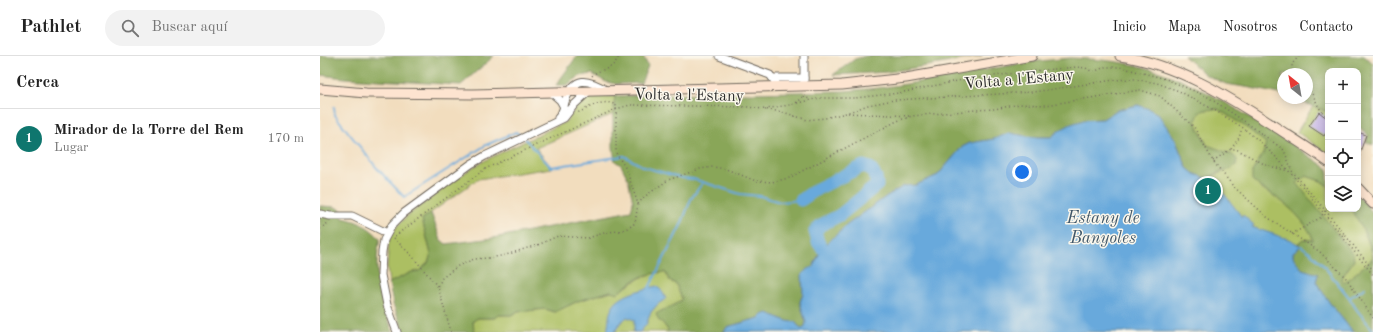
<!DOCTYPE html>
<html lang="es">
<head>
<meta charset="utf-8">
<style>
	:root { --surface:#fff; --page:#f2f2f2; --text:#222; --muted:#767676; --line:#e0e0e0; --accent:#0f766e }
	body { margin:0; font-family:"Old Standard TT",serif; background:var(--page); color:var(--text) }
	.controls { position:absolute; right:12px; top:12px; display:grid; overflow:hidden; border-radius:8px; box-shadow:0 2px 10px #0003 }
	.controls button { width:36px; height:36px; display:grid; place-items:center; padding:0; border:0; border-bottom:1px solid var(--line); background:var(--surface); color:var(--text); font:20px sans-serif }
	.compass { position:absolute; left:957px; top:12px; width:36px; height:36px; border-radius:50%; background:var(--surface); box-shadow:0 2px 10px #0003; rotate:329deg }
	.you { position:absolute; left:702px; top:116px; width:14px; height:14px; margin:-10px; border:3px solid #fff; border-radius:50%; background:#1a73e8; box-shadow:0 0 0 6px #1a73e833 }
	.badge { display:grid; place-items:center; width:26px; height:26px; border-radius:50%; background:var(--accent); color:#fff; font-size:13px; font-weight:700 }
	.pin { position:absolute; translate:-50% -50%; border:2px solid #fff; box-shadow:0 1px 4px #0006 }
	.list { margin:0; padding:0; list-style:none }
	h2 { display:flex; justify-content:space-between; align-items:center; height:52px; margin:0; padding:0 16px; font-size:17px }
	h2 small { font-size:13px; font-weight:400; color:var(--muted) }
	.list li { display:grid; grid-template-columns:26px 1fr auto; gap:12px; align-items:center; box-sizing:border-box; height:60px; padding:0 16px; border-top:1px solid var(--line) }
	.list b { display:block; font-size:15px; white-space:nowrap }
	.list p { margin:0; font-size:13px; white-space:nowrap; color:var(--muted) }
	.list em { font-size:13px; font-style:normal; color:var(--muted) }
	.icon { flex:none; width:22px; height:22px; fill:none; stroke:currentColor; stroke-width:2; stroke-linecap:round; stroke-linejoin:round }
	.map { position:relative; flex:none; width:1053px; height:276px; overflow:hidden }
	header { display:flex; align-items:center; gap:24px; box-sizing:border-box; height:56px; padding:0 20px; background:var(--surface); border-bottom:1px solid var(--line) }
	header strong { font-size:19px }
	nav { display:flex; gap:22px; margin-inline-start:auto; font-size:14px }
	.search { width:280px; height:36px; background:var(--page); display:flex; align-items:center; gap:10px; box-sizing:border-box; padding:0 14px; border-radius:22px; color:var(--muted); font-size:15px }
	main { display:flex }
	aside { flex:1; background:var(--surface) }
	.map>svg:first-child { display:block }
	.green { fill:#acbf62; stroke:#6c7546 }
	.forest { fill:#89a658; stroke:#5a6842 }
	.water { fill:#67a9dc; stroke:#496a84 }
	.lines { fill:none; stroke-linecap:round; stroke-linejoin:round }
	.stream { stroke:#67a9dc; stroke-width:2 }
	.river { stroke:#67a9dc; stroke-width:13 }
	.building { fill:#bba9e5 }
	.street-casing { stroke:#71695e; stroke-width:9 }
	.secondary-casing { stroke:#71695e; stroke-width:11 }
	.path { stroke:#71695e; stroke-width:1.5; stroke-dasharray:1 3; stroke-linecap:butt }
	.street { stroke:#fff; stroke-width:7 }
	.secondary { stroke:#fde4d0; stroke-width:9 }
	.labels { text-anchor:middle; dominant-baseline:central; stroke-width:3; stroke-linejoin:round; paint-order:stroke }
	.street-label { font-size:16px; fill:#2b2b2b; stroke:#fbf7ec }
	.water-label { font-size:17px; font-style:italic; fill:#405769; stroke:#fbf7ec }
</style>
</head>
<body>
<header>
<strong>Pathlet</strong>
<div class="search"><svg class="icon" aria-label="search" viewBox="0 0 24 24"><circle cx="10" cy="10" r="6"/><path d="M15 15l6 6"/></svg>Buscar aquí</div>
<nav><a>Inicio</a><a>Mapa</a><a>Nosotros</a><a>Contacto</a></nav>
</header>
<main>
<aside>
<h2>Cerca<small></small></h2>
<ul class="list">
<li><span class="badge">1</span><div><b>Mirador de la Torre del Rem</b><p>Lugar</p></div><em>170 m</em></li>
</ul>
</aside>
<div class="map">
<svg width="1053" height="276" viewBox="0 0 1053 276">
	<rect width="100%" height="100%" fill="#fbf7ec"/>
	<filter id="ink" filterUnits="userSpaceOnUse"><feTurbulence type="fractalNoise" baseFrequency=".025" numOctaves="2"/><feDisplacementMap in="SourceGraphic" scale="8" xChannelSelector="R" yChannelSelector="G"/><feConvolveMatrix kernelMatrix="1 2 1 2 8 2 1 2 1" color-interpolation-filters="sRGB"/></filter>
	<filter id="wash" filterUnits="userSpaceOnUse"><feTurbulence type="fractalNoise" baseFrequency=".012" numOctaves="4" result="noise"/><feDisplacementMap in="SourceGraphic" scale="16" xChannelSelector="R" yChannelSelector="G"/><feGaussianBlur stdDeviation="0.9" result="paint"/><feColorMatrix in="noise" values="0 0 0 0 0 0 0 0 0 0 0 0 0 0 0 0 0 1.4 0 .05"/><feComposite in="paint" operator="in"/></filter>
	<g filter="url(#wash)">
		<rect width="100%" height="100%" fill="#f2ddbe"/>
		<!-- green -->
		<g class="green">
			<path d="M295 40 293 58 216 92 232 112 158 123 102 163 111 198 108 207 99 215 92 216 69 227 67 212 69 183 77 170 87 160 151 112 168 103 245 66C250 61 252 57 256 51 265 38 281 41 295 40Z"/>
			<polygon points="993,50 1008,56 1008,98 977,76"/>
			<path d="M898 53 923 69 946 87 943 98 932 116 940 132C958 140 988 164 993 184L983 183 978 187 1019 259 1033 276 917 189 934 169 921 162 865 109 888 123C898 116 906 117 916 109L911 98 887 89 875 66 879 56 885 54Z"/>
			<path d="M986 120 1001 125 1008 130V153H1031C1041 168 1049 184 1053 201L1050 205 1024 228 1021 223 1034 204 976 127Z"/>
			<path d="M345 216 350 225 356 228 362 243C356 249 349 252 341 255L342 266 348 274 347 276H154L153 265 158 262H174L179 259H191L197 256 225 253 235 256 258 245 291 235 306 231 320 222 335 217Z"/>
		</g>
		<!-- forest -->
		<g class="forest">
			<polygon points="0,0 174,0 141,29 25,22 0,19"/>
			<polygon points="257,0 323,0 328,10 321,27 296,28 286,26 272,18 260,20 247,29 236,29"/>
			<polygon points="546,0 662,0 619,8 568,16 513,19 535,3"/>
			<polygon points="864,0 1044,0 1053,7 1053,89 1046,86 1048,79 1038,70 1038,15 1008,15 1008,56 971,42 987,42 987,18 963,18 963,39 931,32 906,28 886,19"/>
			<path d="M751 2C775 3 799 5 823 11 870 23 912 50 953 76 971 88 990 100 1008 113V130L1001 125 986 120 977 127 1033 198 1034 204 1021 223 1024 227 1050 205 1053 201V276H1033L1009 246 996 226 998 218 982 214 973 201V196L980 190 978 188 983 183 993 184C989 169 969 150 957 142 949 136 940 132 932 124V116L943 98 946 87 923 69 898 53 885 54 880 56 875 66 887 89 911 98 917 103 916 109C907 116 906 114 897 117 894 119 891 121 888 123L873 117 867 112 855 83 838 58 818 49 797 54 783 63 764 64 740 74 731 81H711L689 77 674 83 650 87 642 91 618 119 596 129 584 130 567 140 527 169 502 192 493 211 487 214 482 225 483 238 480 246 486 267 484 272 481 273 475 266H471L458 263 452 259H442L439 262 407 271 404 276H347L348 274 342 266 339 265 336 258C345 252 354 251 362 243L356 228 350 225 345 216C336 217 327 218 319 222 311 226 305 232 297 237L291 235 258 245 235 256 225 253 197 256 191 259H179L174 262H158L153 265 154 276H84L73 248 69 227 92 216 99 215 108 207 111 198 102 163 111 157 121 184 126 188 173 182 311 155 313 146 308 123 301 109 295 105 293 91V58L295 40 523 35 559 32 587 28 709 6Z"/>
			<path d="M1038 139 1053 157V201C1049 184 1041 168 1031 153H1038Z"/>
			<path d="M0 150 15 151 21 154 23 162C38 165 50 171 60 183 52 217 61 244 73 276H0Z"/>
		</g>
		<!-- water -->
		<g class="water">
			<path d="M818 49 829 53 838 58 855 83 867 112 873 117 888 123 905 139 922 161 923 159 934 169 932 171 971 184 981 190 973 196V201L982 213 998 218 996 226 1009 246 1033 276H404L407 271 439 262 442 259 448 257C457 260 464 266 475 266L481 273 484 272 486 267 480 246 483 238 482 219 487 213 493 211 502 192 527 169 567 140 584 130 596 129 618 119 642 91 650 87 674 83 689 77 711 81H731L740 74 751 68 764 64 783 63 797 54Z"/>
			<path d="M336 230 342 235 346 243 338 248 331 256 326 269 320 276H313L314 273V264L307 261 300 267 295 276H287C289 268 288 259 292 252 299 238 322 234 336 230Z"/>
		</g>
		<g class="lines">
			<!-- stream -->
			<g class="stream">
				<polyline points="14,51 15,59 21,67 56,111 84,141 166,89 196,76 201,80"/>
				<polyline points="205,83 231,111 304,100 324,111 362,122 373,123 420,138 440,140 460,146 481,144"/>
				<polyline points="981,190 990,196 1003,209 1028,240 1037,254 1053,274"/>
				<polyline points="329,232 361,169 371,143 383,126"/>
				<polyline points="1029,242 1045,232"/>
			</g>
			<!-- river -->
			<polyline class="river" points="481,144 497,133 543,110 550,112 556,121 557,129 520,159 501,169 495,175 498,186 502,192"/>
		</g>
		<g id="blocks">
			<!-- building -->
			<g class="building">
				<polygon points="999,56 1008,63 1008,74 1004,80 989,70"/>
				<polygon points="1038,76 1046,79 1039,99 1038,99"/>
				<polygon points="877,130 887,132 891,130 894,133 901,135 876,140 875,139 882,135"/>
			</g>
		</g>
	</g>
	<g filter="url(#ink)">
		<use href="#blocks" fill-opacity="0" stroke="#71695e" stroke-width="1"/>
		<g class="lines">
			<!-- street casing -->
			<g class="street-casing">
				<g id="street">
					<polyline points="399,0 450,19 459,31"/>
					<polyline points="484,0 484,26"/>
					<polyline points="453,22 484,22"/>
					<polyline points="232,37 240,44 244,51"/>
					<path d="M238 62C243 57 243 53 245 46 254 18 268 23 288 35"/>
					<polyline points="0,158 10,160 32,160 67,177"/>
					<polyline points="77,276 67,249 61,219 62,196 64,184 72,169 84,157 151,108 165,100 244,62 254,49 268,36"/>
				</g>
			</g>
			<!-- secondary casing -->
			<g class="secondary-casing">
				<g id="secondary">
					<path d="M800 0C857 8 909 41 957 72 974 83 992 94 1008 106"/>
					<polyline points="0,33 46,37 153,38 522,29 586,22 712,0"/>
					<polyline points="1038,132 1053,148"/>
				</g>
			</g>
			<!-- path -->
			<g class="path">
				<polyline points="973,18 972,16 972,8 979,0"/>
				<path d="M272 20C283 10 291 17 299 0"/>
				<path d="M987 32C997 41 996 53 1008 61"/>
				<polyline points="484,40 487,42 491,44"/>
				<polyline points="477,47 500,42 535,42 579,37 642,24 713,15 757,11 766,12 771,15 778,14 785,11 800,11 846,23 888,41 927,67 964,94 972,115"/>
				<path d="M445 54C458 48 478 53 484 38"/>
				<polyline points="528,57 590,60"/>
				<polyline points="911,93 919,82 922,72"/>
				<polyline points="1038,96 1040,98 1038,116"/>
				<polyline points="893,105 911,93 916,93 946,109 968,115"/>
				<polyline points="972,115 1005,154 1053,214"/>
				<polyline points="318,148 324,141 348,124 380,113 393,111 406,113 436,125 452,126 469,122 546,81 577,65 592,60 655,54 674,53 700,48 726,49 820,34 840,40 874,71 893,105 913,130 947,161 1000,196 1027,223 1053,262"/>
				<polyline points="0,173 8,167"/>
				<polyline points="972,178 1000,162 1008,151"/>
				<polyline points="75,180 165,113 216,89 296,53 310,49 428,51 463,56 487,64 505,62 526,57 548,49 574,44 713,36 794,24 814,23 837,27 859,35 896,55 922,71 938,84 958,103 983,131 1053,219"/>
				<polyline points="74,182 93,201 118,231"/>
				<path d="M131 276 118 231 122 222 138 210 154 203 169 202 186 199 220 188 238 180 268 182 287 176 300 175 310 171 315 167 318 148 306 113 296 97V49C283 42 269 52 257 57"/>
			</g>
			<!-- street -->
			<use href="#street" class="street"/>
			<!-- secondary -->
			<use href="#secondary" class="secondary"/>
		</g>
	</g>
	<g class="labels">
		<!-- street labels -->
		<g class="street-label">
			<text transform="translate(699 24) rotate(-5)">Volta a l'Estany</text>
			<text transform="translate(369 40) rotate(1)">Volta a l'Estany</text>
		</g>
		<!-- water labels -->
		<g class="water-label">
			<text x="783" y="162">Estany de<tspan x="783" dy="20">Banyoles</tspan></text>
		</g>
	</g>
</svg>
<div class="controls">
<button>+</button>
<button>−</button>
<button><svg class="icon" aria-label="locate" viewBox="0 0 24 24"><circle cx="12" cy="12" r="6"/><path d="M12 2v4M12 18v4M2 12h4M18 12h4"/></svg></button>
<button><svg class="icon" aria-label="layers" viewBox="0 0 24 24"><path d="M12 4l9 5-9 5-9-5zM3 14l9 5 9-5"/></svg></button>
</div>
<svg class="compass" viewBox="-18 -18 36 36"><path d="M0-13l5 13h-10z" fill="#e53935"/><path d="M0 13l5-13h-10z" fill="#767676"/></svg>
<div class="you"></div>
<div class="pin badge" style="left:888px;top:135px">1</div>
</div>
</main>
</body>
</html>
